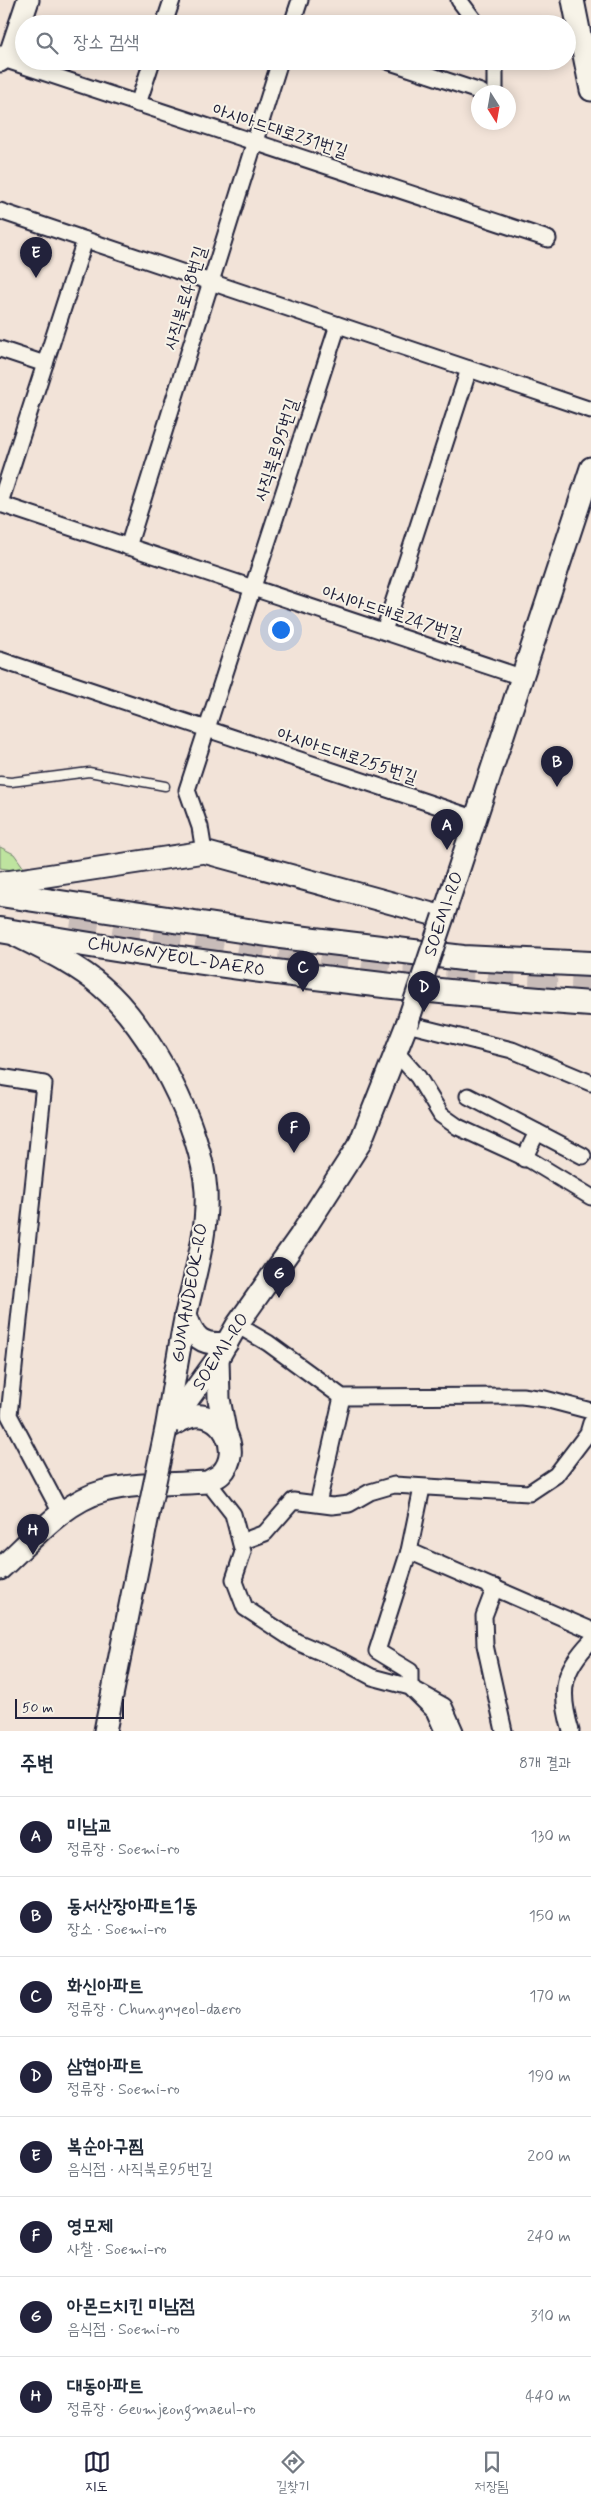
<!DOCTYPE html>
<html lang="ko">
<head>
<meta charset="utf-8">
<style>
	:root { --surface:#fff; --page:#f6f6f7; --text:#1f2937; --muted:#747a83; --line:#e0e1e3; --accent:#22223b }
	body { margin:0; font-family:Mynerve,"Poor Story",sans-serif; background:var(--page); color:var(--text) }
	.compass { position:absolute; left:471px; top:85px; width:45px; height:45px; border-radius:50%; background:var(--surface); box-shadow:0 2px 12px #0003; rotate:169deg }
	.scale { position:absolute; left:15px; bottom:12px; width:109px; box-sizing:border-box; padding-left:5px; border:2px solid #22223b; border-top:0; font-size:14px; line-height:18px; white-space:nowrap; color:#22223b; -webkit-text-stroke:4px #f7f3e8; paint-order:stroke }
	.you { position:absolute; left:280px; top:629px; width:18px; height:18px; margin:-12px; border:4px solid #fff; border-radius:50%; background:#1a73e8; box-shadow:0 0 0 8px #1a73e833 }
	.badge { display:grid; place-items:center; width:32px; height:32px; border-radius:50%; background:var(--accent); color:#fff; font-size:16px; font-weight:700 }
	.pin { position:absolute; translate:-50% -41px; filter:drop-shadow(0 1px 2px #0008) }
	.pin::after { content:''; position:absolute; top:26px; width:18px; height:15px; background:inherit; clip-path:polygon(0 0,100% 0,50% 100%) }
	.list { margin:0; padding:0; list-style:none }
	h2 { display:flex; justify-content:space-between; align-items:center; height:65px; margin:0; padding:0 20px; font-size:21px }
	h2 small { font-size:16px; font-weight:400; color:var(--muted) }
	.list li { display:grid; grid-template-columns:32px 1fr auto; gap:15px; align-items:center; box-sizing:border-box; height:80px; padding:0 20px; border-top:1px solid var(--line) }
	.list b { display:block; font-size:19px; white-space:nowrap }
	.list p { margin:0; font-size:16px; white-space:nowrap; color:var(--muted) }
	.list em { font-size:16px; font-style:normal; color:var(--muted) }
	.icon { flex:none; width:28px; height:28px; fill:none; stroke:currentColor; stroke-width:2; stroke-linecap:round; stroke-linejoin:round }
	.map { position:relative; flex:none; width:591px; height:1731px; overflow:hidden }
	.search { position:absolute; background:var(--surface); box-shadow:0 2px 12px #0003; left:15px; right:15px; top:15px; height:55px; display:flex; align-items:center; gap:12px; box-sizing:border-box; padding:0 18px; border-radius:28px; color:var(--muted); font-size:19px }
	.sheet { height:705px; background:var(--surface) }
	nav { display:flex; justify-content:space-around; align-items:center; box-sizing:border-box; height:70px; border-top:1px solid var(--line); background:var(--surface); font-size:14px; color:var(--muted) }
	nav a { display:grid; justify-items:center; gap:2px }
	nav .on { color:var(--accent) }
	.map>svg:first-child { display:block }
	.green { fill:#bee49f; stroke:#70836d }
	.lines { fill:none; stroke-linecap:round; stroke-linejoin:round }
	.highway-tunnel { stroke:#c8bcb9; stroke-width:28; stroke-dasharray:28 14; stroke-linecap:butt }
	.lane-casing { stroke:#22223b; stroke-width:11 }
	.street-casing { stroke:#22223b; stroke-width:19 }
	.secondary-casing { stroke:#22223b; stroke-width:25 }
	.primary-casing { stroke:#22223b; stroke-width:28 }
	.lane { stroke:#f7f3e8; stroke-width:8 }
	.street { stroke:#f7f3e8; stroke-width:15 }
	.secondary { stroke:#f7f3e8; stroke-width:21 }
	.primary { stroke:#f7f3e8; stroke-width:24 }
	.secondary-bridge-casing { stroke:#22223b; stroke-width:25; stroke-linecap:butt }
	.secondary-bridge { stroke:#f7f3e8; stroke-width:21 }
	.labels { text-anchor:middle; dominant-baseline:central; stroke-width:4; stroke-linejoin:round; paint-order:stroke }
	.street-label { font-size:18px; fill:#22223b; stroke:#f7f3e8 }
</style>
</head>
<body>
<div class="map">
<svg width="591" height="1731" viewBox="0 0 591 1731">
	<rect width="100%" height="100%" fill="#f2e3d8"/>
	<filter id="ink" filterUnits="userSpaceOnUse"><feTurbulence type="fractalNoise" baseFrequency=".02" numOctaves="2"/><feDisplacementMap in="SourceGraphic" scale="10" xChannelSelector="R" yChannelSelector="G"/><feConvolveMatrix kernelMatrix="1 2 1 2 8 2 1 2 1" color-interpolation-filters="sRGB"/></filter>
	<g filter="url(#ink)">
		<!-- green -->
		<polygon class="green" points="0,847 14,854 24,868 13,870 0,868"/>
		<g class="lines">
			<!-- highway-tunnel -->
			<polyline class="highway-tunnel" points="72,916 394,970 591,976"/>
			<!-- lane casing -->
			<g class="lane-casing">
				<polyline id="lane" points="0,781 11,782 89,772 165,786"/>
			</g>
			<!-- street casing -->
			<g class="street-casing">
				<g id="street">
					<polyline points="459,0 477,24"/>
					<polyline points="164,24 172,0"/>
					<polyline points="292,24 300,0"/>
					<polyline points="0,58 548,239"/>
					<polyline points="387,61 481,92"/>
					<polyline points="495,61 495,92"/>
					<polyline points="138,104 152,61"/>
					<polyline points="0,211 591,410"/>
					<polyline points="0,349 45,364"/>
					<polyline points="0,503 85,240"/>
					<polyline points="0,504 521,677"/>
					<polyline points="128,547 280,61"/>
					<polyline points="384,631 469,369"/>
					<polyline points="0,660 477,819"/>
					<polyline points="204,852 200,827 187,790 338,325"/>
					<polyline points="407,1024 512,1050 591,1083"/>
					<polyline points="396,1052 418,1077 441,1115 458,1127 530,1160 591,1197"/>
					<polyline points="0,1077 44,1084 9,1415 61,1513"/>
					<polyline points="468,1096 583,1156"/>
					<polyline points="524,1159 537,1132"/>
					<polyline points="237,1325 268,1343 342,1397 522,1396 545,1399 591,1411"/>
					<polyline points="208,1482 233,1514 243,1552 234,1579 245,1608 297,1642 344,1662 372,1677 410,1687 434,1711 443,1731"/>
					<polyline points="422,1488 409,1551 377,1651 410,1671 410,1687 444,1706 455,1731"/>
					<polyline points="318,1503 342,1397"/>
					<polyline points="241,1542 265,1533 293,1501 332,1506 349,1504 370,1492 394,1485 529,1493 556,1475 588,1433 591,1423"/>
					<polyline points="409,1551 591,1630"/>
					<polyline points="495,1587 484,1616 485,1645 504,1731"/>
					<path d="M571 1731C559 1691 562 1671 591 1641"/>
				</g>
			</g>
			<!-- secondary casing -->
			<g class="secondary-casing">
				<g id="secondary">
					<polyline points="573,0 591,90"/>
					<polyline points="0,61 11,51 28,0"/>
					<polyline points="0,883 204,852 443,917 591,468"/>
					<path d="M17 936C45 950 77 965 101 986 150 1027 202 1127 206 1191 208 1232 195 1273 186 1314 178 1352 173 1390 166 1429"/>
					<path d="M186 1314C193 1338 202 1346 227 1343"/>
					<polyline points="218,1358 219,1399 225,1430"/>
					<polyline points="168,1427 218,1358 237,1325 300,1236 360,1143 407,1024"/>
					<path d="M0 1569C31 1541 63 1502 104 1491 131 1483 178 1484 208 1482 212 1479 218 1477 221 1474 244 1451 221 1408 190 1417 182 1419 175 1424 168 1428"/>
					<polyline points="105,1731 148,1515"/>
				</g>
			</g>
			<!-- primary casing -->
			<g class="primary-casing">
				<g id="primary">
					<polyline points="0,894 281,936 463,958 591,964"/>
					<path d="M0 930C196 964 393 990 591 1004"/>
				</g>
			</g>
			<!-- lane -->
			<use href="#lane" class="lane"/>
			<!-- street -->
			<use href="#street" class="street"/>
			<!-- secondary -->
			<use href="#secondary" class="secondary"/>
			<!-- primary -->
			<use href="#primary" class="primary"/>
			<!-- secondary-bridge casing -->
			<g class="secondary-bridge-casing">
				<g id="secondary-bridge">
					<polyline points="407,1024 443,917"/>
					<polyline points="148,1515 166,1429"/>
				</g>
			</g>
			<!-- secondary-bridge -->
			<use href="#secondary-bridge" class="secondary-bridge"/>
		</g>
	</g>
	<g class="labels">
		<!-- street labels -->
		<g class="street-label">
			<text transform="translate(280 131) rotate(18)">아시아드대로231번길</text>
			<text transform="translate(186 298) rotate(-73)">사직북로48번길</text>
			<text transform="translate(277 450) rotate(-72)">사직북로95번길</text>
			<text transform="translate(392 614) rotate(18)">아시아드대로247번길</text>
			<text transform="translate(347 756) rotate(18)">아시아드대로255번길</text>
			<text transform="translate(444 914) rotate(-71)">SOEMI-RO</text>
			<text transform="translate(176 957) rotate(9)">CHUNGNYEOL-DAERO</text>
			<text transform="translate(190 1293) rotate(-80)">GUMANDEOK-RO</text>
			<text transform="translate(221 1352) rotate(-57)">SOEMI-RO</text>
		</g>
	</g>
</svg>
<svg class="compass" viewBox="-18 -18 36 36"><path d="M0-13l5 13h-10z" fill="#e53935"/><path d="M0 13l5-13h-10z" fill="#747a83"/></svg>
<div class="scale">50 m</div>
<div class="you"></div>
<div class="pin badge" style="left:447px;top:850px">A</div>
<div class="pin badge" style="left:557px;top:787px">B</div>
<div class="pin badge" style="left:303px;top:992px">C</div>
<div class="pin badge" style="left:424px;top:1012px">D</div>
<div class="pin badge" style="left:36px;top:278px">E</div>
<div class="pin badge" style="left:294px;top:1153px">F</div>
<div class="pin badge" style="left:279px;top:1298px">G</div>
<div class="pin badge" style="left:33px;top:1555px">H</div>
<div class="search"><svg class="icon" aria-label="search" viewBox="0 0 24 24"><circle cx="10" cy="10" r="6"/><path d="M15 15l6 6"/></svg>장소 검색</div>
</div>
<section class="sheet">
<h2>주변<small>8개 결과</small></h2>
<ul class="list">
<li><span class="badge">A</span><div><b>미남교</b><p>정류장 · Soemi-ro</p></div><em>130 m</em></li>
<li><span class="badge">B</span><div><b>동서산장아파트1동</b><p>장소 · Soemi-ro</p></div><em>150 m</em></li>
<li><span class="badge">C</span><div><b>화신아파트</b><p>정류장 · Chungnyeol-daero</p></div><em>170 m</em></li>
<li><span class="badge">D</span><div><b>삼협아파트</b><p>정류장 · Soemi-ro</p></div><em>190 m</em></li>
<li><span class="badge">E</span><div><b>복순아구찜</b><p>음식점 · 사직북로95번길</p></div><em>200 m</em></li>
<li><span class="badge">F</span><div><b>영모제</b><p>사찰 · Soemi-ro</p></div><em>240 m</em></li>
<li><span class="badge">G</span><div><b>아몬드치킨 미남점</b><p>음식점 · Soemi-ro</p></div><em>310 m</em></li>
<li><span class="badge">H</span><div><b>대동아파트</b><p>정류장 · Geumjeongmaeul-ro</p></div><em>440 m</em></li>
</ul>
</section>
<nav>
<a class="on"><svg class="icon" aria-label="map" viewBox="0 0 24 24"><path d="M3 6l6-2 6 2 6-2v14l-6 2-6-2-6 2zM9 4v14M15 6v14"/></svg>지도</a>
<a><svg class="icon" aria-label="directions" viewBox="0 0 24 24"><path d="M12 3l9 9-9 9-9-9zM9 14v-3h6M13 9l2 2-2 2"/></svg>길찾기</a>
<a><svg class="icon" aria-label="saved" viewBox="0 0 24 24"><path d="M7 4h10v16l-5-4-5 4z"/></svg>저장됨</a>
</nav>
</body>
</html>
